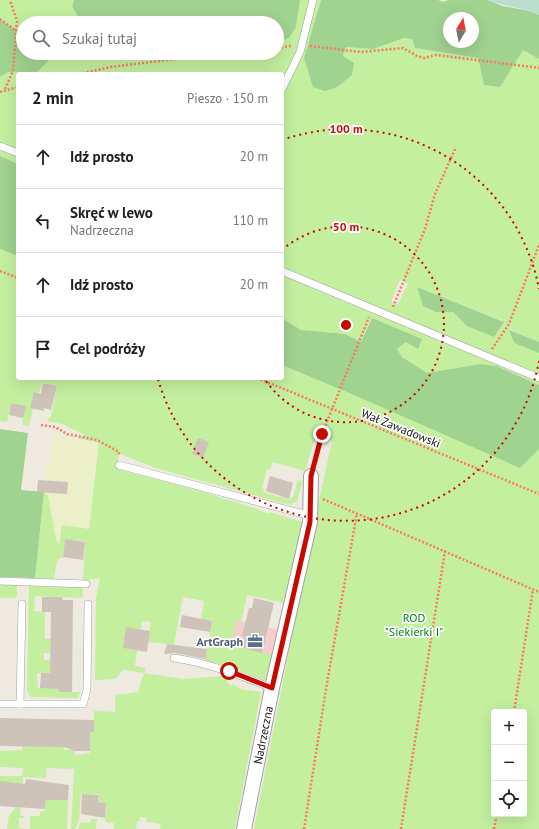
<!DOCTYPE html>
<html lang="pl">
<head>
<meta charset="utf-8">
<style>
	:root { --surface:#fff; --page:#f6f6f6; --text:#202124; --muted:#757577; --line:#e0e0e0 }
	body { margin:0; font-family:"PT Sans",sans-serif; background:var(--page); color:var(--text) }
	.controls { position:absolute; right:12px; bottom:12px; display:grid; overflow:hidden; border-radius:4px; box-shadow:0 4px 16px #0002 }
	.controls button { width:36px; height:36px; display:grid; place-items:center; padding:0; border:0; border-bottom:1px solid var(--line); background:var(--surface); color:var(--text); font:20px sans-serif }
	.compass { position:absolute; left:443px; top:12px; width:36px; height:36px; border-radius:50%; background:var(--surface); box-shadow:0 4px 16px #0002; rotate:10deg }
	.stop { position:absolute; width:12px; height:12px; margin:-9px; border:3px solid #c70900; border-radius:50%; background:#fff }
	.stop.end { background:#c70900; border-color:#fff; box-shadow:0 1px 4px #0008 }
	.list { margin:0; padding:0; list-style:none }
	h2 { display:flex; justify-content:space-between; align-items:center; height:52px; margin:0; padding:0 16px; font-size:17px }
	h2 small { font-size:13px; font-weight:400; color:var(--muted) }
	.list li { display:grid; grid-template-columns:26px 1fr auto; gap:12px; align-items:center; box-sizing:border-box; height:64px; padding:0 16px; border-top:1px solid var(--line) }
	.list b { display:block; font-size:15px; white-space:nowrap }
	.list p { margin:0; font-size:13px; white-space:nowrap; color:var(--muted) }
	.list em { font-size:13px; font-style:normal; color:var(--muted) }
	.icon { flex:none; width:22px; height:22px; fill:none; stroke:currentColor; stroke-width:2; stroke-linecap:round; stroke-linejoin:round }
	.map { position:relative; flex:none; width:539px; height:829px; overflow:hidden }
	.search { position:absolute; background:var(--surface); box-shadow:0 4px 16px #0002; left:16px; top:16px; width:268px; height:44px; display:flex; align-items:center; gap:10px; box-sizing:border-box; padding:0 14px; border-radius:22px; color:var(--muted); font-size:15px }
	.panel { position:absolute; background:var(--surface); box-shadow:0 4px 16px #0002; left:16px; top:72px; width:268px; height:308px; border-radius:4px }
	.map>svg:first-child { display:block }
	.commercial { fill:#f2cfcc }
	.farmland { fill:#ebf0c8 }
	.grass { fill:#c3ef9f; fill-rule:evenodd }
	.forest { fill:#a0d290; fill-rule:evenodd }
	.wetland { fill:#bbdecf }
	.building { fill:#cec3b8 }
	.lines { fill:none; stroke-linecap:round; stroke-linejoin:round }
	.service-casing { stroke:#a2a2a2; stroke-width:8 }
	.minor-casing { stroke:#a2a2a2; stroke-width:16 }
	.path { stroke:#ff7860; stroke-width:2.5; stroke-dasharray:2 2; stroke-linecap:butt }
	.service { stroke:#fff; stroke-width:7 }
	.minor { stroke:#fff; stroke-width:14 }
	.route { stroke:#c70900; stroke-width:5 }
	.ring { fill:none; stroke:#c70900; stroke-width:2; stroke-dasharray:2 4 }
	.labels { text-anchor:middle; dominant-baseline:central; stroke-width:3.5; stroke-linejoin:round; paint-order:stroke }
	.street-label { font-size:12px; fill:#1b1b1b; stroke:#fff }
	.park-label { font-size:12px; fill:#008211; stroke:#fff }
	.service-label { font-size:12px; font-weight:bold; fill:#4e5e75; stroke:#fff; text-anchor:end }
	.centre { fill:#c70900; stroke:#fff; stroke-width:2 }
	.ring-label { font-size:12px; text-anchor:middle; font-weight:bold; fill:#c70900; stroke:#fff; stroke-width:3.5; stroke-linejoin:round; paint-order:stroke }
</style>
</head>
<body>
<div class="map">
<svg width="539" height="829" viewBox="0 0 539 829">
	<rect width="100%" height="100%" fill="#eeeae0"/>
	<!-- commercial -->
	<polygon class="commercial" points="236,620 278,630 265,680 227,666"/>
	<!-- farmland -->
	<polygon class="farmland" points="55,434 99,443 89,529 63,525 59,545 56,540 48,496 44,492 46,472"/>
	<!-- grass -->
	<g class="grass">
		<polygon points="0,0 74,0 72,6 80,20 94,23 23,23 23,34 0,20"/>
		<path d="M300 0H321L304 58 343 56 346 47 373 49 404 38 412 39 415 48 478 58 484 85 500 87 523 50 539 59V342L510 330 514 343 539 353V385L497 366 481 364 427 373 402 357 397 349 406 342 371 318 361 342 345 334 301 330 282 318V74H18V164L0 156V77L8 72 36 73 49 60 44 53H277V42L289 38 296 27ZM400 280 408 284 398 304 391 302ZM417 287 503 321 467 326 453 312Z"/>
		<path d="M0 249 18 256V378H282V365L361 398 539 449V829H254L314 524 332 441 316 435 305 471 273 462 270 470 267 469 262 488 264 489 263 492 290 500 291 497H293L298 480 302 481 303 479 297 501 290 505 155 468 118 453V469L200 491 258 509 268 514 269 512 303 522 293 568 288 575 291 577 284 603 247 595 241 622 236 621 232 641 243 644V648L272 655 265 680 227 666 228 664 225 666 205 660 212 621 201 619 204 601 183 597 174 645 148 642 151 622 142 621 141 629 126 628 124 648 137 650 135 666 146 668 144 673 184 679 223 676 228 680 226 682 232 686 233 684 240 689 261 692 235 829H160L161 824 146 822 147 818 140 817V821H137L136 829H114V823L105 822 106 803 98 802V794H81L79 821 75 829H71L74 769 47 768 46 778 23 777 20 816H25L24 818H19V827L26 829H7L9 815 14 810 16 791 0 781V776H22L23 768 0 767V751L22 750V746L64 747V750H75V755L90 753V732H94V711L115 712V695L138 692 144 673 125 670 122 671 115 679 95 680 96 598 100 578 83 581 85 542 65 539 63 557 57 560 54 579 35 578 44 492 48 496 56 540 59 545 62 525 89 529 99 443 77 438 85 435 62 424 47 421 51 416 57 386 42 382 39 393 34 392 33 409 29 426 22 425 25 406 11 403 7 422 0 421ZM494 712H524V814H494Z"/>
		<polygon points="0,585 17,585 17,596 15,598 0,598"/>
		<polygon points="29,586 83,588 83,596 81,598 35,596 34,611 45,612 45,639 51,639 50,653 44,653 44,660 50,660 50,673 37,673 38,688 59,688 60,692 81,692 77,698 31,697 27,691"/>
		<polygon points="46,800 68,800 67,829 30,829 30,816 40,816 40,811 45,811"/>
		<polygon points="91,819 97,819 96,829 78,829 80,823 91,822"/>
	</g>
	<!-- forest -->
	<g class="forest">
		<polygon points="74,0 300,0 296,27 289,38 277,42 277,23 94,23 80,20 72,6"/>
		<path d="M321 0H438L444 2 448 0H488L502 6 530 11 539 15V59L523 50 500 87 484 85 478 58 415 48 412 39 404 38 373 49 346 47 343 56 354 63 352 75 337 87 325 91 313 87 304 58ZM449 18H473V42H449Z"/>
		<polygon points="0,20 23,34 23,53 44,53 49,60 36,73 8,72 0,77"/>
		<polygon points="0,156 18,164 18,256 0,249"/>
		<polygon points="417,287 504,322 494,337 467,326 453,312 436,312 423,306"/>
		<polygon points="282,318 301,330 345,334 361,342 372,318 422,339 418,349 406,342 397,349 402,357 427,373 481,364 497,366 539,385 539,449 520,468 361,398 282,365"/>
		<polygon points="509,330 539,342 539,353 514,343"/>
		<polygon points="0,429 28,433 21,490 44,492 35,578 0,577"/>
	</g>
	<!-- wetland -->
	<path class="wetland" d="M488 0H539V15C523 7 504 7 488 0Z"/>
	<!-- building -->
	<g class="building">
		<polygon points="43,383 57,386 51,410 44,408 44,411 30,408 34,392 41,394"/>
		<polygon points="11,403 26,406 23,418 9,415"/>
		<polygon points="198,438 209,442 203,458 192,454"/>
		<polygon points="270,476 293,483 289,499 266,491"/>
		<polygon points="38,480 68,482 67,494 37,492"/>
		<polygon points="65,539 85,542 83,560 63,557"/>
		<polygon points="42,597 62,597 63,600 73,600 72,692 59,692 59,689 40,688 41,673 50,673 51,612 42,612"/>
		<polygon points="254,598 274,603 262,653 243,648 245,637 242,636 249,608 252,608"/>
		<polygon points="182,615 212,621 210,632 180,627"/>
		<polygon points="126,627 150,631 147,652 123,648"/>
		<polygon points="167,644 207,649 206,659 175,653 164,654"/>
		<polygon points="0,718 94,720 94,732 90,732 90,751 75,751 64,747 0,746"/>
		<polygon points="26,779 69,785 68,800 46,800 45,809 0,806 0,781 25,784"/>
		<polygon points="82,794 98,795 98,802 106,803 105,818 81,814"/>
	</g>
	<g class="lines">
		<!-- service casing -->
		<g class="service-casing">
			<g id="service">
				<polyline points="282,89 300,52 313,0"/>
				<polyline points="0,146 18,153"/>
				<polyline points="282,271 539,378"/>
				<polyline points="119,465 311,516"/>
				<polyline points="0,581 86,584"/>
				<path d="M174 658C209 663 239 675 272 688"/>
				<polyline points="0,704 83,704 87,690 88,604"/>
				<polyline points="20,704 22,604"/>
			</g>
		</g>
		<!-- minor casing -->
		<g class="minor-casing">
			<polyline id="minor" points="244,829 272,688 310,522 311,476"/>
		</g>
		<!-- path -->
		<g class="path">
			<polyline points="0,19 15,30"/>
			<polyline points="310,46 361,52 403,48 417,56 424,58 436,55 539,68"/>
			<polyline points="277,48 291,46"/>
			<polyline points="79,74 111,67 223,53"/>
			<polyline points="5,89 13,71 17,21 10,0"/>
			<polyline points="0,92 18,87"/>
			<polyline points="0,271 18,278"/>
			<polyline points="393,307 425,229 435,194 456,147"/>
			<polyline points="492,349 509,324 539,245"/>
			<polyline points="257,378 539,494"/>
			<polyline points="41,425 55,427 67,434 97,440 119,452 119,456"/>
			<polyline points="314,464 322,434 369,317"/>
			<polyline points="323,499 539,592"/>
			<polyline points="514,712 533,589"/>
			<polyline points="304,829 327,683 357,513"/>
			<polyline points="401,829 445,551"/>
			<polyline points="494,829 497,814"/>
		</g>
		<!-- service -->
		<use href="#service" class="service"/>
		<!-- minor -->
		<use href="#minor" class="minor"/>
	</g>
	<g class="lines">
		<!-- route -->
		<polyline class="route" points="229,671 272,688 310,522 311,476 322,434"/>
	</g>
	<!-- distance rings -->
	<g class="ring">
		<path d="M282 250A98 98 0 1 1 264 378"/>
		<path d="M539 361A196 196 0 0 1 158 379M282 140A196 196 0 0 1 539 289"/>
	</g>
	<!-- icons -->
	<defs>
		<g id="office-bare" transform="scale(1.2)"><path d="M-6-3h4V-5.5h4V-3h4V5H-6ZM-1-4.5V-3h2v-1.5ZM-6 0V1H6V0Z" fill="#5c6f8a" stroke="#fff" stroke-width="2.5" paint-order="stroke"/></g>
	</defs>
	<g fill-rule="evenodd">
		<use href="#office-bare" x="255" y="641"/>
	</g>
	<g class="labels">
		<!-- street labels -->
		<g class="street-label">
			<text transform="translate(401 428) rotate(22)">Wał Zawadowski</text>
			<text transform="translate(263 735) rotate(-79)">Nadrzeczna</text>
		</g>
		<!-- park labels -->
		<g class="park-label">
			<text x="414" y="617">ROD<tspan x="414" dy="14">"Siekierki I"</tspan></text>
		</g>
		<!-- service labels -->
		<g class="service-label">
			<text x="243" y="641">ArtGraph</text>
		</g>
	</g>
	<circle cx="346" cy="325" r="6" class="centre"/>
	<g class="ring-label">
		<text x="346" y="133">100 m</text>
		<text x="346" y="231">50 m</text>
	</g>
</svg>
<div class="controls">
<button>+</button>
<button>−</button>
<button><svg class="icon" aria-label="locate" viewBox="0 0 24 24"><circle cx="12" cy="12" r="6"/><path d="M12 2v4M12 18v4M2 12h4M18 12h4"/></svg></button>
</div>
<svg class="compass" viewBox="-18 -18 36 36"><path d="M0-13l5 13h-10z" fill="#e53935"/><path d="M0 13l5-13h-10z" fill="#757577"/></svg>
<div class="stop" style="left:229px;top:671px"></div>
<div class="stop end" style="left:322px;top:434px"></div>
<div class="search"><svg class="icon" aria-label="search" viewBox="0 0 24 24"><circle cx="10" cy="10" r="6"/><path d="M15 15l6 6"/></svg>Szukaj tutaj</div>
<section class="panel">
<h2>2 min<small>Pieszo · 150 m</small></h2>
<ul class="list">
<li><svg class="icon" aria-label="ahead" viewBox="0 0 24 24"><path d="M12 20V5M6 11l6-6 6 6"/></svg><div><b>Idź prosto</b></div><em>20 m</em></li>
<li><svg class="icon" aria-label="left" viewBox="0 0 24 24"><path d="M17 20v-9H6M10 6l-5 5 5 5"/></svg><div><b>Skręć w lewo</b><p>Nadrzeczna</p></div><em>110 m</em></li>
<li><svg class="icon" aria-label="ahead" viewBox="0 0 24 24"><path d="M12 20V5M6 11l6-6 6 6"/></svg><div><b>Idź prosto</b></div><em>20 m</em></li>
<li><svg class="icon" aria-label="arrive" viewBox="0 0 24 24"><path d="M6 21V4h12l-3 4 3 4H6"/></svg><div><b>Cel podróży</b></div></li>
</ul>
</section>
</div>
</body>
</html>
